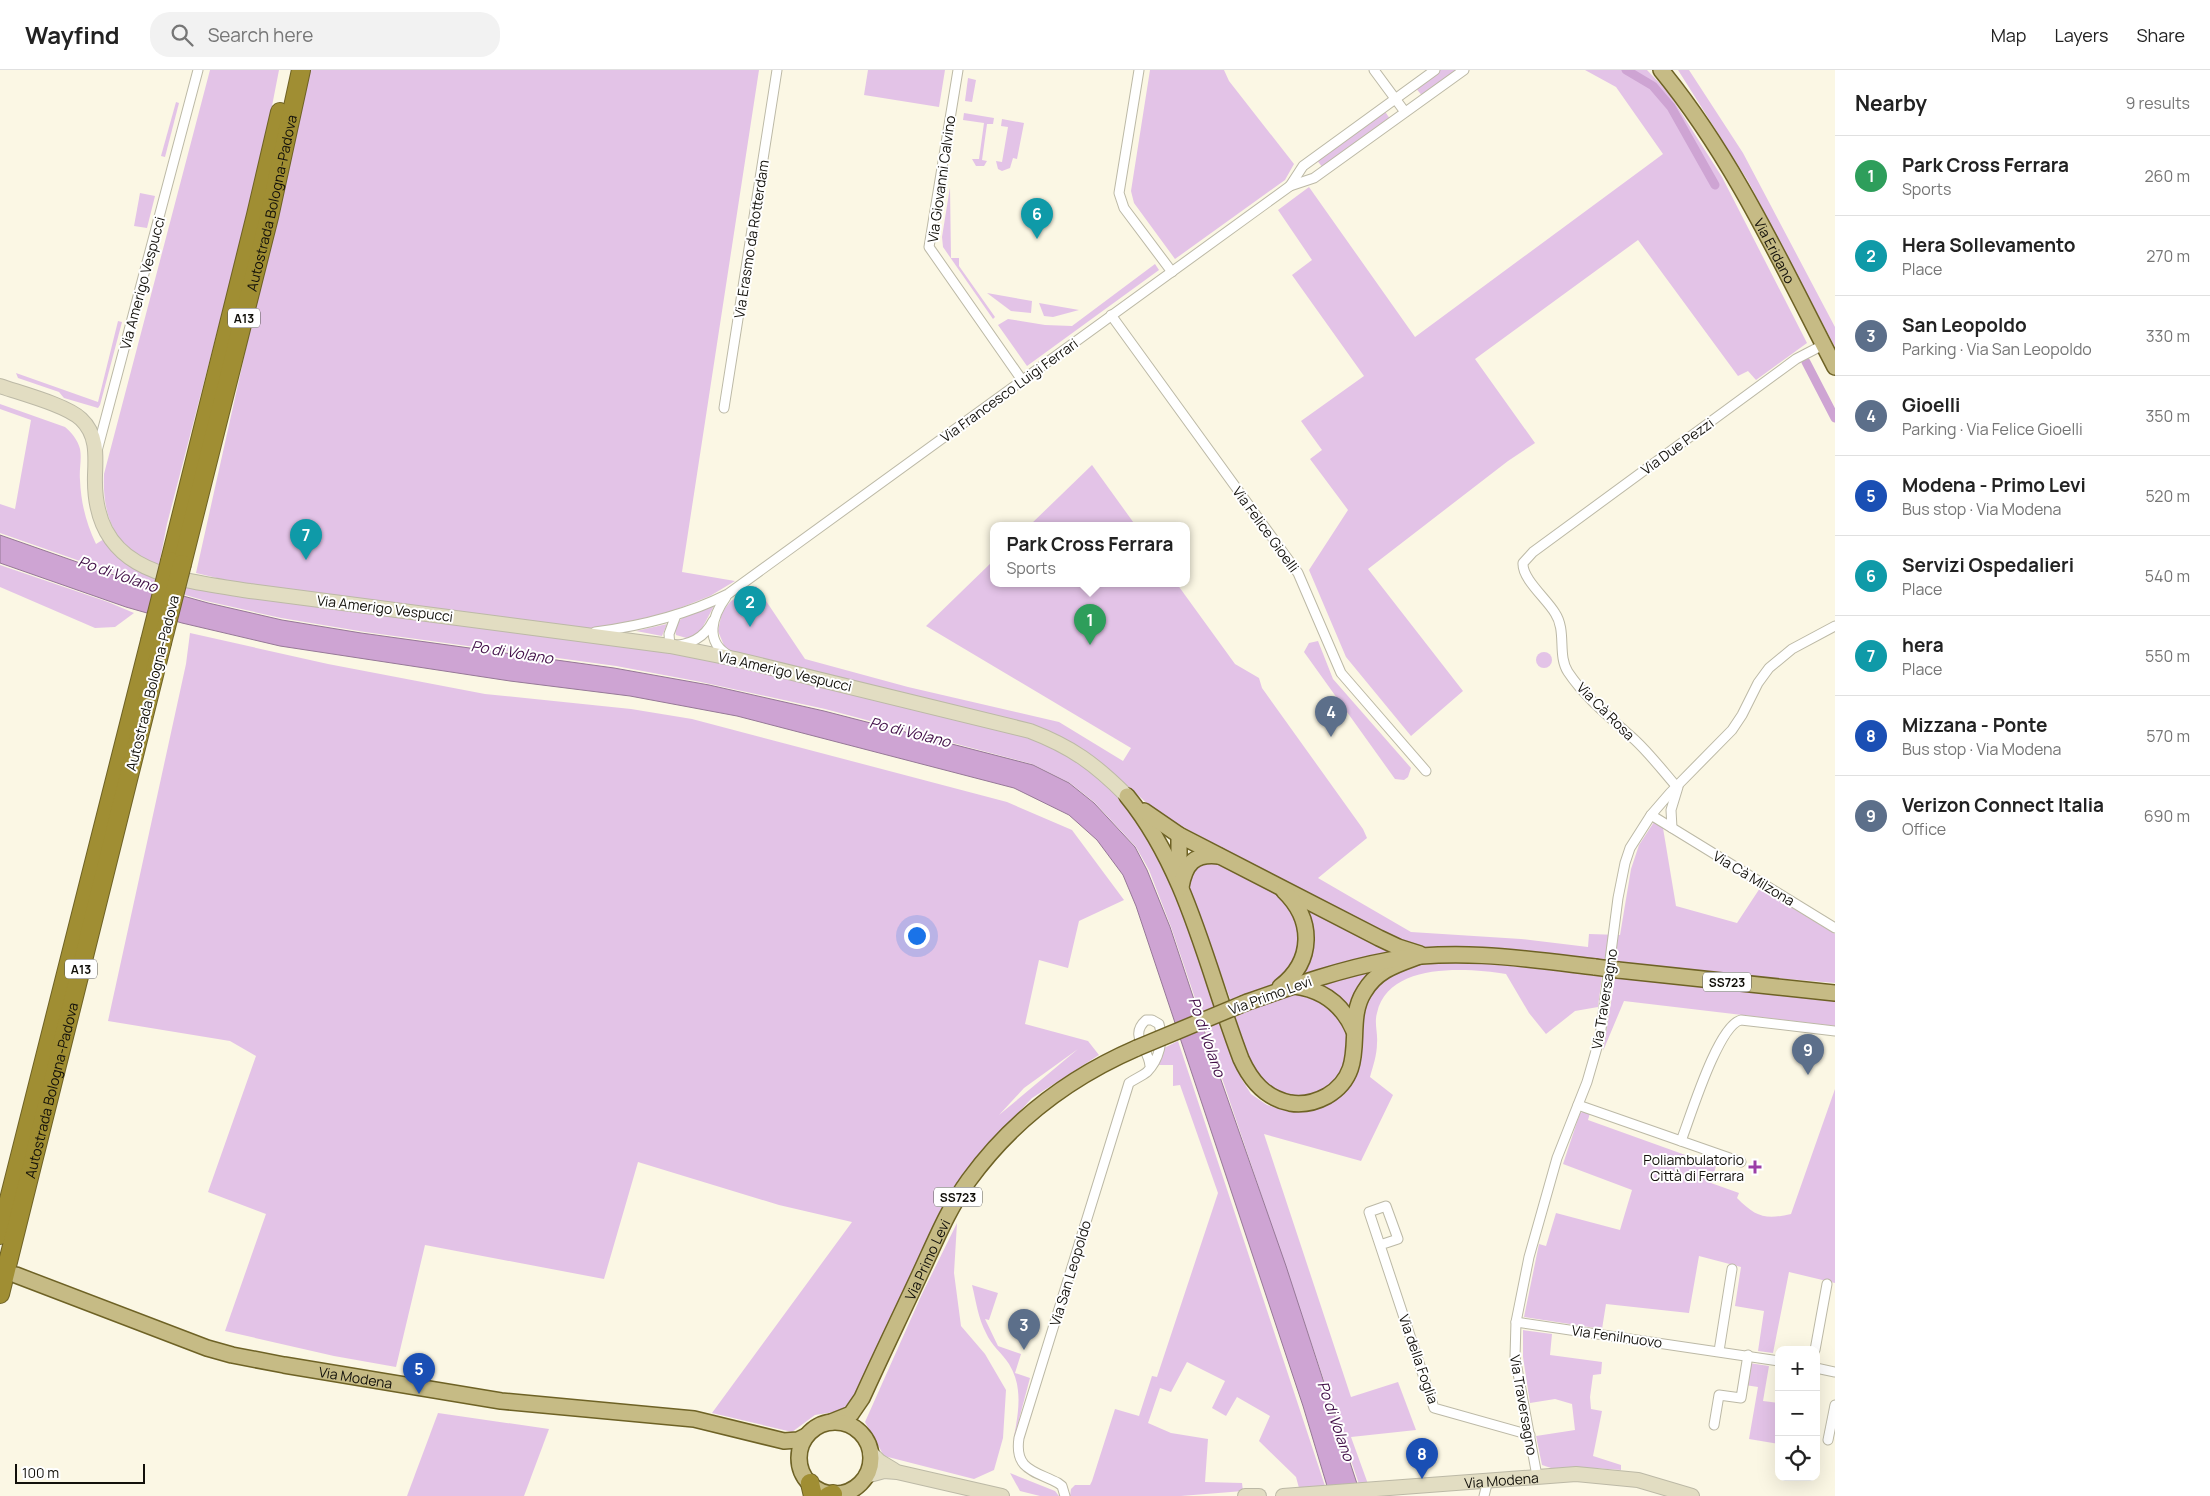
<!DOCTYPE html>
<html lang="en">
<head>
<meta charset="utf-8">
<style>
	:root { --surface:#fff; --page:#f2f2f2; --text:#222; --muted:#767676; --line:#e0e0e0; --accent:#7c3aed }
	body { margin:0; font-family:Manrope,sans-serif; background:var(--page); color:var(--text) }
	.controls { position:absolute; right:15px; bottom:15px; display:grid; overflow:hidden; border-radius:10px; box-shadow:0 5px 20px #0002 }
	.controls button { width:45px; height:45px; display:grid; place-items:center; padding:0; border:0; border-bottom:1px solid var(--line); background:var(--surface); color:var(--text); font:25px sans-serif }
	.scale { position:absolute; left:15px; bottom:12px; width:130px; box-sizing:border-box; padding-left:5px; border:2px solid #12100a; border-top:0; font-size:14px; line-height:18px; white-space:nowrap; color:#12100a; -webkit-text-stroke:4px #fff; paint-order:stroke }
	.you { position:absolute; left:916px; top:865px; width:18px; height:18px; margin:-12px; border:4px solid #fff; border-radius:50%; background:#1a73e8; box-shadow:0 0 0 8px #1a73e833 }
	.badge { display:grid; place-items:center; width:32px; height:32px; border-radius:50%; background:var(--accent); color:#fff; font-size:16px; font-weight:700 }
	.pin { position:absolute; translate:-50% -41px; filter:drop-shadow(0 1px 2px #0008) }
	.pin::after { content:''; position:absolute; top:26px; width:18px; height:15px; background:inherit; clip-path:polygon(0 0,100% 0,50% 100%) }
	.popup { position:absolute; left:990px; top:452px; width:200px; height:65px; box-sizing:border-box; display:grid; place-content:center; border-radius:10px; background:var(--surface); filter:drop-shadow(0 1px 4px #0005); font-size:16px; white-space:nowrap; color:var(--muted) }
	.popup b { font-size:19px; color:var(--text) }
	.popup::after { content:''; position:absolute; left:50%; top:100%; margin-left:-10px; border:10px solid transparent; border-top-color:var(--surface) }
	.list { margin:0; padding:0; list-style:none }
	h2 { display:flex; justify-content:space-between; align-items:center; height:65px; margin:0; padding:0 20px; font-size:21px }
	h2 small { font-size:16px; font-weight:400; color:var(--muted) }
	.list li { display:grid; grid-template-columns:32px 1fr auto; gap:15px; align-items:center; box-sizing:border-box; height:80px; padding:0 20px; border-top:1px solid var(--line) }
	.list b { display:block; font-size:19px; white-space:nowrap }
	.list p { margin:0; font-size:16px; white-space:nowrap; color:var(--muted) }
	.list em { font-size:16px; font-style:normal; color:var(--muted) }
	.icon { flex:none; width:28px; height:28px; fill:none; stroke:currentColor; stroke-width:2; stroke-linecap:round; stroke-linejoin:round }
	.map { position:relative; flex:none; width:1835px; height:1426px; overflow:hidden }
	header { display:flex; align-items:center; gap:30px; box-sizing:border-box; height:70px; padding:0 25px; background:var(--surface); border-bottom:1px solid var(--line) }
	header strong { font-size:24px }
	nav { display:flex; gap:28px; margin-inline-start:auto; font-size:18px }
	.search { width:350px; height:45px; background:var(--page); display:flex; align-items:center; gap:12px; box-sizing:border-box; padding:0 18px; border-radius:20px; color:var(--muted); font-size:19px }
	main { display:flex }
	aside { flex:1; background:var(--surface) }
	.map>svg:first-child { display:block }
	.green { fill:#e3c3e7; fill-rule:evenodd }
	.water { fill:#cea4d3; stroke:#967897 }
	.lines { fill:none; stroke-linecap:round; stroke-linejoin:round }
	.canal { stroke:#cea4d3; stroke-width:9 }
	.street-casing { stroke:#bcb9a6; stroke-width:11 }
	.secondary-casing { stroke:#bcb9a6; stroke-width:16 }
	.primary-casing { stroke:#6e6225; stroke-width:18 }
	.highway-casing { stroke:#6e6225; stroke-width:20 }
	.street { stroke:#fff; stroke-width:9 }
	.secondary { stroke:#e2ddc2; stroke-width:14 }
	.primary { stroke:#c6bb85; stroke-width:15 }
	.highway { stroke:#a08e33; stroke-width:18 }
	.primary-bridge-casing { stroke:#6e6225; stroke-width:18; stroke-linecap:butt }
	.highway-bridge-casing { stroke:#6e6225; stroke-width:20; stroke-linecap:butt }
	.primary-bridge { stroke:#c6bb85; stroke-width:15 }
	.highway-bridge { stroke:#a08e33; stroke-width:18 }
	.poi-dot { fill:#9b3ea7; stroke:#fff; stroke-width:2 }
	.labels { text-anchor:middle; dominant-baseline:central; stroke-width:4; stroke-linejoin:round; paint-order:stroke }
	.shield { fill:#fff; stroke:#595854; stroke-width:1 }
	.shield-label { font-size:12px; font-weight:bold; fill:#12100a }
	.street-label { font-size:14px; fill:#12100a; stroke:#fff }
	.poi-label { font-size:14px; fill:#12100a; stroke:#fff; text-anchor:end }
	.water-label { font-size:15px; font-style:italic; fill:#420f48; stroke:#fff }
</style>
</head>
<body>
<header>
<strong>Wayfind</strong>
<div class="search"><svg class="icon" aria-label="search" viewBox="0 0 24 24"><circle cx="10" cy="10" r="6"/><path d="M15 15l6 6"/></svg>Search here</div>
<nav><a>Map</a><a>Layers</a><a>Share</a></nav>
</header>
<main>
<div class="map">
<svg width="1835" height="1426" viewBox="0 0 1835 1426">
	<rect width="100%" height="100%" fill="#fbf7e4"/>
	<!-- green -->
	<g class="green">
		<path d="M210 0H279L265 72 236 189 167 454 159 495C116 479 102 449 104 404Z"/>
		<polygon points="308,0 759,0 682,502 735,511 710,526 652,549 587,559 242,514 196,503"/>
		<polygon points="868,0 945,0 939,37 864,25"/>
		<polygon points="1150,0 1224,0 1229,11 1294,94 1285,110 1175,189 1134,133 1131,121"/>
		<polygon points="1438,0 1459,0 1423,27 1415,17"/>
		<polygon points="1585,0 1647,0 1668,22 1722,107 1807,273 1756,310 1748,301 1738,306 1638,170 1475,289 1535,373 1508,391 1368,499 1463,621 1411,666 1346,587 1309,500 1348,440 1310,389 1322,380 1301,351 1364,306 1292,205 1312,190 1278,140 1309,117 1415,267 1663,84 1616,17"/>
		<polygon points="1678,0 1689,0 1743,83 1835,257 1835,277 1748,111"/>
		<polygon points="968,8 976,10 972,32 965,31"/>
		<polygon points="176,32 179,33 165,87 161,86"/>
		<polygon points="1384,40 1390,49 1323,98 1316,89"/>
		<polygon points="964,43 994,48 993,54 987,54 982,90 987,91 984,96 976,96 972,89 979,89 984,53 963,50"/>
		<polygon points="1002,49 1024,53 1017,89 1013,88 1010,98 1002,101 998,99 996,91 1002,92 1008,57 1001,56"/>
		<polygon points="950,117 951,188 959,188 959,196 995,247 993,249 943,177 942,167"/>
		<polygon points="140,123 155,126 147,158 134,156"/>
		<polygon points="1155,194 1159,200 1027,296 998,255 1008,249 1045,255 1072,256"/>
		<polygon points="987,223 1032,231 1031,243 1011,241"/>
		<polygon points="1039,233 1079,240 1053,247 1044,246"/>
		<polygon points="118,251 122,252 100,335 98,338 64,328 59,322 18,308 16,303 98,332"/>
		<path d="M0 334 65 357C71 362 78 370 80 379 82 389 79 400 80 410 81 433 86 453 96 474L104 469 118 487 132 496 621 574 736 595 1032 669 1051 676 1088 698 1121 729 1141 751 1175 813 1241 1008 1251 1024 1267 1035 1284 1040 1303 1041 1319 1038 1330 1033 1343 1022 1363 937 1370 918 1400 897 1452 892 1495 894 1602 906 1598 937 1575 941 1546 964 1529 943 1506 904C1467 898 1388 892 1377 943 1374 953 1378 963 1377 973 1377 985 1373 996 1370 1007L1393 1025 1361 1091 1264 1064 1351 1327 1398 1312 1416 1360 1351 1367 1368 1414H1359L1171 857 1149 800 1136 777 1094 732 1070 713 1032 694 825 639 701 612 616 596 365 562 281 548 206 531 134 510 0 463V434L15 439 31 350 0 339Z"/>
		<polygon points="1092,395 1136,456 1029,456"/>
		<polygon points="994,490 994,514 1177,514 1235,594 1259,608 1262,618 1363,759 1367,768 1318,808 1411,862 1521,869 1588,877 1589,864 1620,865 1631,799 1639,775 1654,752 1663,758 1676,836 1737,853 1760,818 1835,864 1835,913 1607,894 1516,880 1419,878 1390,868 1159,744 1113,703 1050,662 736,584 725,578 718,561 722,542 731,531 756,516 805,589 908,617 1059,652 1123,691 1131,678 926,556"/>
		<polygon points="0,495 108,532 134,543 115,557 95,558 0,517"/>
		<path d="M714 536 700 562 690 569 676 565C671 545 700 541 714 536Z"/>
		<polygon points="667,554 662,566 636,561"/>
		<path d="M190 563 328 594 485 624 631 639 692 649 1007 732 1072 760 1124 830 1079 851 1068 898 1039 890 1025 954 1088 971 1099 985 1032 1028 964 1102 847 1340 815 1345 792 1362 712 1343 852 1152 779 1135 638 1092 604 1209 425 1175 396 1297 334 1286 225 1261 266 1144 208 1122 256 986 230 971 108 951 186 594ZM1078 979 999 1045 1024 1018Z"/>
		<polygon points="1318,571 1333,609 1411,698 1408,707 1404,710 1395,709 1304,582 1309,573"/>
		<circle cx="1544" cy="590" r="8"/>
		<polygon points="1214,791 1287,830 1301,855 1298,891 1275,914 1231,931 1189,819 1188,809 1195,793"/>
		<polygon points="1300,833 1401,882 1367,887 1302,904"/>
		<polygon points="1377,900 1352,950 1311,916"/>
		<polygon points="1615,908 1835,930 1835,956 1624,931 1603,981"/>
		<path d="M1293 923C1310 926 1325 930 1338 942 1341 946 1342 952 1344 956 1358 993 1330 1031 1291 1026 1281 1025 1270 1019 1264 1012 1248 993 1243 969 1235 946Z"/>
		<polygon points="1178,971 1325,1416 1299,1418 1296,1407 1259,1371 1270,1346 1237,1327 1226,1346 1212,1338 1225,1311 1187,1292 1171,1322 1160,1318 1148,1353 1171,1363 1208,1369 1205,1412 1242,1413 1243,1421 1181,1426 1070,1426 1071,1419 1075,1415 1090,1415 1092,1411 1115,1339 1139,1346 1152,1306 1157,1307 1218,1123 1180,1015 1173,1016 1173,995 1159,995 1157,990 1164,978"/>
		<path d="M1835 1019V1213L1789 1202 1773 1283 1758 1281 1764 1241 1735 1236 1741 1197 1699 1186 1689 1243 1606 1234 1602 1259 1524 1247 1539 1174 1546 1176 1556 1143 1620 1160 1632 1120 1563 1094 1580 1043 1585 1041 1590 1043 1588 1050 1716 1096 1711 1113 1739 1123 1737 1128C1756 1147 1765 1150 1791 1144Z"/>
		<polygon points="957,1153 954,1203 961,1256 985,1284 1006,1320 1003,1368 994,1400 974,1409 884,1386 865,1352 922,1224"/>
		<path d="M972 1215 998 1223 989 1250 985 1249 998 1276 1021 1284 1015 1303 1030 1308 1013 1372C1018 1345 1024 1318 1009 1294 1002 1283 991 1275 986 1263 978 1248 976 1231 972 1215Z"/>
		<polygon points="1523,1260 1552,1264 1550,1285 1602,1292 1601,1304 1593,1305 1590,1327 1591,1339 1602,1341 1593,1386 1621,1395 1621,1400 1594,1398 1551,1398 1542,1395 1536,1366 1575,1360 1572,1334 1555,1329 1530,1333 1523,1287"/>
		<polygon points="1749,1293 1769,1296 1763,1331 1779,1333 1779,1374 1749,1369 1758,1317 1745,1315"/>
		<polygon points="438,1343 549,1359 524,1426 407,1426"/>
		<polygon points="1010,1403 1055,1421 1059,1426 1040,1426 1020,1421"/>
	</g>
	<!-- water -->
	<polygon class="water" points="0,465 137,513 208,533 282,550 361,563 614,598 709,615 824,641 1033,695 1069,713 1094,733 1135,777 1147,800 1170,857 1214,990 1286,1196 1361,1426 1330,1426 1303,1336 1136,836 1123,805 1097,770 1069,745 1014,718 737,646 630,626 510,611 280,576 182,553 126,537 0,493"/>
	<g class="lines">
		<!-- canal -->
		<g class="canal">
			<polyline points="1626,0 1653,16 1671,37 1715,115"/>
			<polyline points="1806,292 1835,348"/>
		</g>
		<!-- street casing -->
		<g class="street-casing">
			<g id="street">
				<polyline points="958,0 929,177 1022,310"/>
				<polyline points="1139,0 1119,123 1124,138 1172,202"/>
				<polyline points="1374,0 1405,42"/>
				<polyline points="1290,116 1303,96 1435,0"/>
				<polyline points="1111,245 1298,503 1341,603 1426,701"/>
				<polyline points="724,338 777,0"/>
				<polyline points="97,381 198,0"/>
				<path d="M726 527C713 545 703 572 730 586"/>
				<path d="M676 545 669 564 670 576C689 575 704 569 713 551"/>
				<path d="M595 562C641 556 686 545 728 524L1290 116 1314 108 1464 0"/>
				<path d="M1676 716C1663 701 1650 684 1635 670 1612 649 1586 629 1568 602 1557 585 1567 561 1555 543 1547 529 1522 509 1523 493L1533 482 1796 289 1823 275"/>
				<polyline points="1651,745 1835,858"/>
				<polyline points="1672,758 1671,740 1678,717"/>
				<polyline points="1578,1035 1741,1092"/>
				<path d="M1681 1071C1690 1048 1718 955 1741 950L1835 961"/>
				<polyline points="1380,1175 1398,1169 1386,1136 1369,1142 1434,1338 1530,1365"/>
				<polyline points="1516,1252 1779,1291"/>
				<polyline points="1815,1280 1827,1214"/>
				<polyline points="1719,1281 1732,1199"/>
				<polyline points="1816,1298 1835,1302"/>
				<polyline points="1714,1355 1719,1325 1741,1328 1748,1285"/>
				<polyline points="1828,1370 1835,1335"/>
				<polyline points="1537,1406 1515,1287 1516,1252 1529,1187 1557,1088 1587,1012 1600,967 1618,828 1625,793 1630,778 1651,745 1670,723 1732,660 1742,645 1758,613 1769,598 1792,579 1835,556"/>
				<path d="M1065 1426 1062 1416 1058 1413C1035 1401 1014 1400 1019 1368L1129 1013C1135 1009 1142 1006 1147 1002 1159 990 1164 970 1159 954L1152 950H1146C1128 966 1149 978 1150 996"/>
				<polyline points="1484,1426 1488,1410"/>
			</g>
		</g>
		<!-- secondary casing -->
		<g class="secondary-casing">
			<g id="secondary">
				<path d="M0 316C20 323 66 335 81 349 97 364 96 384 95 405 92 504 174 509 250 521L670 576 735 589 1030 661C1072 677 1095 694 1127 726"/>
				<polyline points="870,1382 879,1391 894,1400"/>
				<polyline points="866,1406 884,1401 897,1402 1002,1426"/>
				<polyline points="1245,1426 1259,1426"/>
				<path id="s1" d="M1283 1426 1576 1404 1638 1410 1692 1426"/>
			</g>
		</g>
		<!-- primary casing -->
		<g class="primary-casing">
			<g id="primary">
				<path id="s2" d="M1661 0C1734 89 1782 195 1835 297"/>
				<path d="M1127 726C1188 801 1207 900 1241 989 1251 1011 1265 1028 1290 1033 1302 1035 1316 1032 1327 1026 1371 1000 1343 955 1364 922 1376 901 1395 895 1417 887"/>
				<polyline points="1144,741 1179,765 1379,868 1398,877 1420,884"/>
				<polyline points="1179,806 1179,765"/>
				<path d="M1181 817C1185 794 1194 783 1219 786"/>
				<polyline points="1618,900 1835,923"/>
				<path d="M1295 916C1324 920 1343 935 1354 961"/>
				<path d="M1280 917C1314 891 1314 850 1284 821"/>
				<path d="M1245 933C1293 916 1340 899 1390 890 1458 878 1528 889 1595 897"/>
				<path id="s3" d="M16 1205 207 1278 232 1285 284 1295 501 1331 694 1349 784 1371 798 1370 806 1366"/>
				<path id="s4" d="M831 1352 851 1344 862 1328C881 1286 901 1245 920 1204 935 1172 948 1139 969 1110 1012 1051 1070 1007 1137 978"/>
				<circle cx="835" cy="1388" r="36"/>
			</g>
		</g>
		<!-- highway casing -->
		<g class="highway-casing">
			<g id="highway">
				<polyline points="170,491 256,145 280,42"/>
				<path id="s5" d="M182 494 269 147 301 0"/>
				<polyline points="0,1165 150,571"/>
				<path id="s6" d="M0 1224 162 573"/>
				<polyline points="810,1413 813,1426"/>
				<polyline points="828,1426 833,1424"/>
			</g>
		</g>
		<!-- street -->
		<use href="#street" class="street"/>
		<!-- secondary -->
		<use href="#secondary" class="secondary"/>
		<!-- primary -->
		<use href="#primary" class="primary"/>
		<!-- highway -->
		<use href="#highway" class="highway"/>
		<!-- primary-bridge casing -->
		<g class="primary-bridge-casing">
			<g id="primary-bridge">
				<polyline points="1595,897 1618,900"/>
				<polyline points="1137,978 1245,933"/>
			</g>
		</g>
		<!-- highway-bridge casing -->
		<g class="highway-bridge-casing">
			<g id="highway-bridge">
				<polyline points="150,571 170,491"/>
				<polyline points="162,573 182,494"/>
			</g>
		</g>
		<!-- primary-bridge -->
		<use href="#primary-bridge" class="primary-bridge"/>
		<!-- highway-bridge -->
		<use href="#highway-bridge" class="highway-bridge"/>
	</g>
	<!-- markers -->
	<path class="poi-dot" d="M1752.5 1089.5h5v5h5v5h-5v5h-5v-5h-5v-5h5z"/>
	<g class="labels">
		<!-- shield labels -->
		<g class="shield">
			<rect x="228" y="238.5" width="32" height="19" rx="4"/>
			<rect x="65" y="889.5" width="32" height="19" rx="4"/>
			<rect x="1703" y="902.5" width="48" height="19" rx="4"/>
			<rect x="934" y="1117.5" width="48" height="19" rx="4"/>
		</g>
		<g class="shield-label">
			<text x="244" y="248">A13</text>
			<text x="81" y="899">A13</text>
			<text x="1727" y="912">SS723</text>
			<text x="958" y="1127">SS723</text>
		</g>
		<!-- street labels -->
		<g class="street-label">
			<text transform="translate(941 109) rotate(-82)">Via Giovanni Calvino</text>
			<text stroke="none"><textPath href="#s5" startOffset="372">Autostrada Bologna-Padova</textPath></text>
			<text transform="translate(751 169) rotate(-81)">Via Erasmo da Rotterdam</text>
			<text stroke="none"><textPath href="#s2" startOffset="214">Via Eridano</textPath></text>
			<text transform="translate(142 213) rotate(-75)">Via Amerigo Vespucci</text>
			<text transform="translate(1009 320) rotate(-36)">Via Francesco Luigi Ferrari</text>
			<text transform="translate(1677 376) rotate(-36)">Via Due Pezzi</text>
			<text transform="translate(1266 459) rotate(54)">Via Felice Gioelli</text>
			<text transform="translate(385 538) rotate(7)">Via Amerigo Vespucci</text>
			<text transform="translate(785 601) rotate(13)">Via Amerigo Vespucci</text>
			<text transform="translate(152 613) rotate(-76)">Autostrada Bologna-Padova</text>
			<text transform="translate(1606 641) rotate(45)">Via Cà Rosa</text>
			<text transform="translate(1754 808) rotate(31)">Via Cà Milzona</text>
			<text transform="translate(1270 925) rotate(-20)">Via Primo Levi</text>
			<text transform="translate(1604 929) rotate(-81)">Via Traversagno</text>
			<text stroke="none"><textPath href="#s6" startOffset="210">Autostrada Bologna-Padova</textPath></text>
			<text stroke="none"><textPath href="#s4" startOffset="194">Via Primo Levi</textPath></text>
			<text transform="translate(1070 1203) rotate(-73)">Via San Leopoldo</text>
			<text transform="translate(1617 1266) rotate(8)">Via Fenilnuovo</text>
			<text transform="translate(1419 1289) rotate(71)">Via della Foglia</text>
			<text stroke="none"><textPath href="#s3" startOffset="356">Via Modena</textPath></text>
			<text transform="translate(1524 1335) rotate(80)">Via Traversagno</text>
			<text stroke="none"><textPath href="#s1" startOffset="219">Via Modena</textPath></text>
		</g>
		<!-- poi labels -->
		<g class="poi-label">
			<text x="1744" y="1089">Poliambulatorio<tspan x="1744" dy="16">Città di Ferrara</tspan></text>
		</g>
		<!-- water labels -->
		<g class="water-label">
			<text transform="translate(118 504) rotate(19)">Po di Volano</text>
			<text transform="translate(512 582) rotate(9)">Po di Volano</text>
			<text transform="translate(910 662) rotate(14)">Po di Volano</text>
			<text transform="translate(1207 967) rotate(71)">Po di Volano</text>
			<text transform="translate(1336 1351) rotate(71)">Po di Volano</text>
		</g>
	</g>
</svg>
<div class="controls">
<button>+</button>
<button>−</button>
<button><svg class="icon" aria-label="locate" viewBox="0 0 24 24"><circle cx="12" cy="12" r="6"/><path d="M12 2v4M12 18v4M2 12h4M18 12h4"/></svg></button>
</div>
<div class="scale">100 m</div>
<div class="you"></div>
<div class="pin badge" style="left:1090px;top:575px;background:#2e9e5b">1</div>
<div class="popup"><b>Park Cross Ferrara</b>Sports</div>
<div class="pin badge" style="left:750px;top:557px;background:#0f9aa8">2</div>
<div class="pin badge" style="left:1024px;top:1280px;background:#5c6f8a">3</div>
<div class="pin badge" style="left:1331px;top:667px;background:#5c6f8a">4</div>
<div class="pin badge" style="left:419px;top:1324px;background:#1a4fb4">5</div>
<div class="pin badge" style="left:1037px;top:169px;background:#0f9aa8">6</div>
<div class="pin badge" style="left:306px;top:490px;background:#0f9aa8">7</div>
<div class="pin badge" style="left:1422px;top:1409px;background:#1a4fb4">8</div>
<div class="pin badge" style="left:1808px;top:1005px;background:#5c6f8a">9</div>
</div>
<aside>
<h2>Nearby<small>9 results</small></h2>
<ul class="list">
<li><span class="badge" style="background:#2e9e5b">1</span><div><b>Park Cross Ferrara</b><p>Sports</p></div><em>260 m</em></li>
<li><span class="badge" style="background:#0f9aa8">2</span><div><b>Hera Sollevamento</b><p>Place</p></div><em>270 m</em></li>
<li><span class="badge" style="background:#5c6f8a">3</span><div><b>San Leopoldo</b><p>Parking · Via San Leopoldo</p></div><em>330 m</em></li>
<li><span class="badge" style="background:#5c6f8a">4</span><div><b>Gioelli</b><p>Parking · Via Felice Gioelli</p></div><em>350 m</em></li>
<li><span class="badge" style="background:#1a4fb4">5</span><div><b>Modena - Primo Levi</b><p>Bus stop · Via Modena</p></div><em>520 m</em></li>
<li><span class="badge" style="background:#0f9aa8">6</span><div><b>Servizi Ospedalieri</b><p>Place</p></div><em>540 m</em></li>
<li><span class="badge" style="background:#0f9aa8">7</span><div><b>hera</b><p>Place</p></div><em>550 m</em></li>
<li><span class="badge" style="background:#1a4fb4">8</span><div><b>Mizzana - Ponte</b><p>Bus stop · Via Modena</p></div><em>570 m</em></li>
<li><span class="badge" style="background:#5c6f8a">9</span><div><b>Verizon Connect Italia</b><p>Office</p></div><em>690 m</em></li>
</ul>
</aside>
</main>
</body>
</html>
